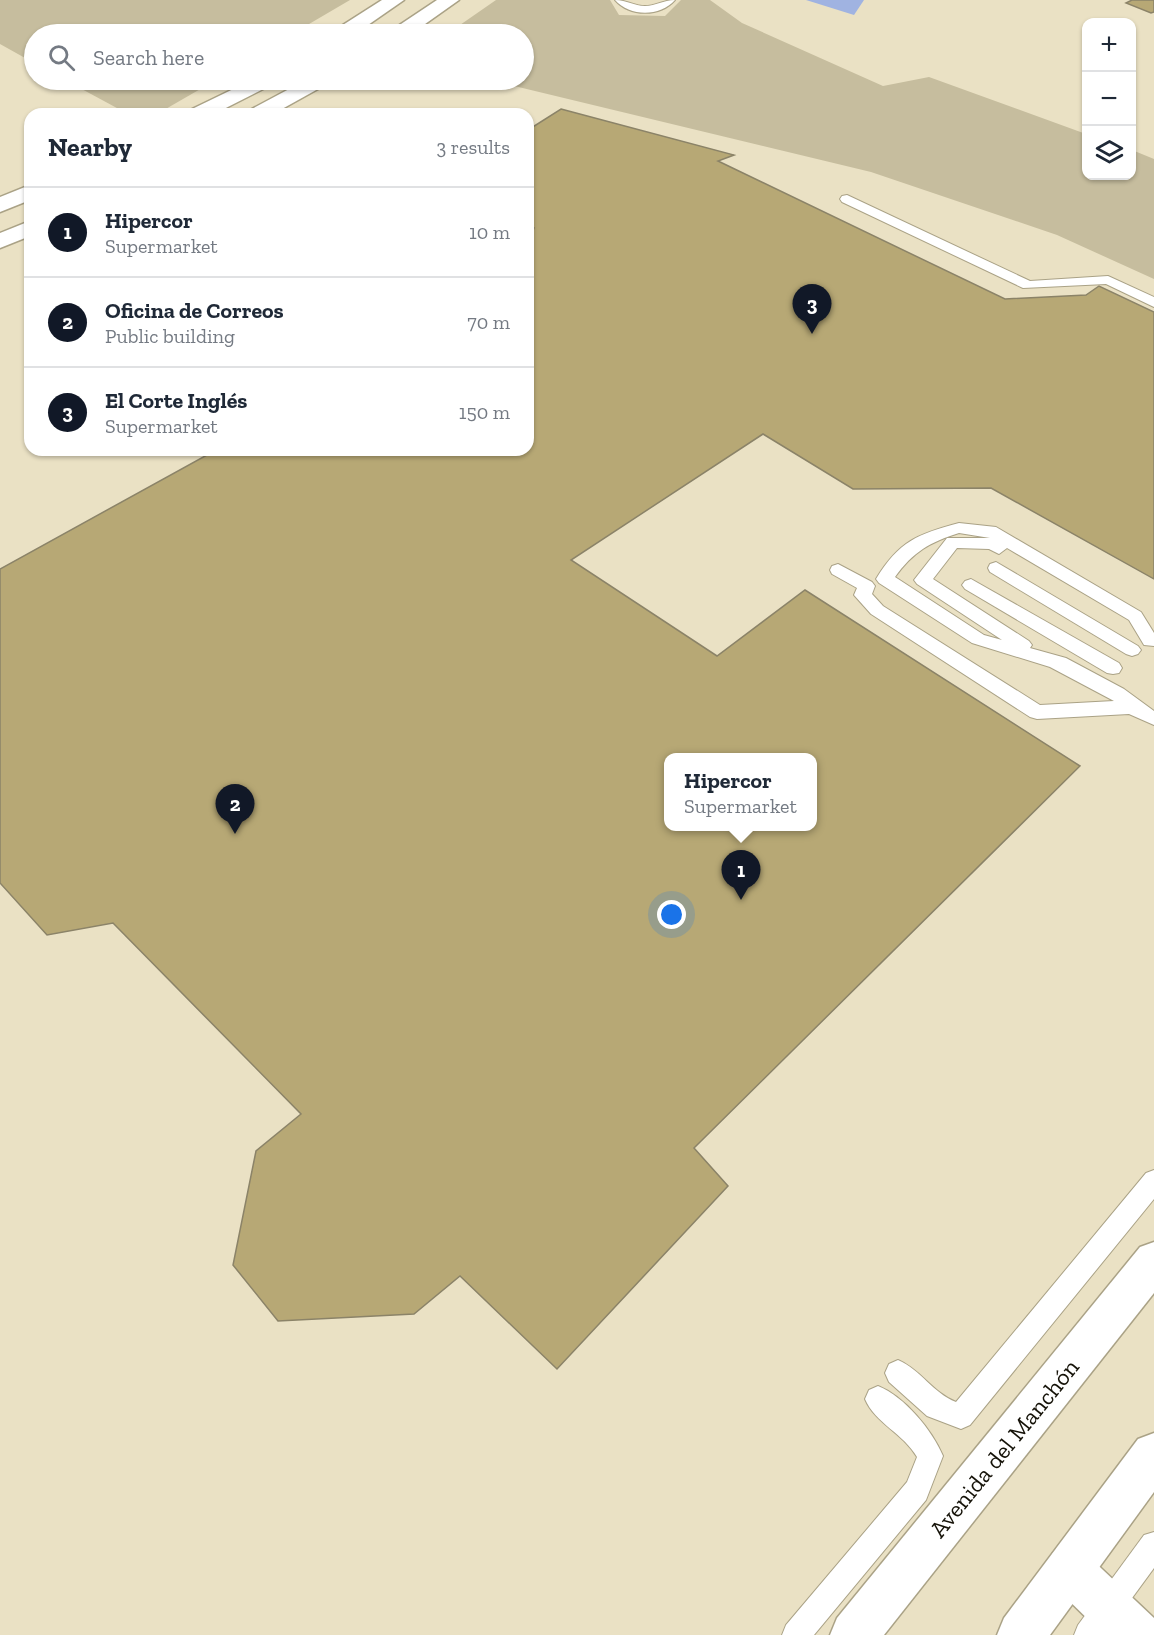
<!DOCTYPE html>
<html lang="en">
<head>
<meta charset="utf-8">
<style>
	:root { --surface:#fff; --page:#f6f6f7; --text:#1f2937; --muted:#747a83; --line:#e0e1e3; --accent:#111827 }
	body { margin:0; font-family:"Zilla Slab",serif; background:var(--page); color:var(--text) }
	.controls { position:absolute; right:18px; top:18px; display:grid; overflow:hidden; border-radius:12px; box-shadow:0 2px 4px #0004 }
	.controls button { width:54px; height:54px; display:grid; place-items:center; padding:0; border:0; border-bottom:2px solid var(--line); background:var(--surface); color:var(--text); font:30px sans-serif }
	.you { position:absolute; left:672px; top:915px; width:21px; height:21px; margin:-15px; border:4px solid #fff; border-radius:50%; background:#1a73e8; box-shadow:0 0 0 9px #1a73e833 }
	.badge { display:grid; place-items:center; width:39px; height:39px; border-radius:50%; background:var(--accent); color:#fff; font-size:20px; font-weight:700 }
	.pin { position:absolute; translate:-50% -50px; filter:drop-shadow(0 2px 3px #0008) }
	.pin::after { content:''; position:absolute; top:32px; width:21px; height:18px; background:inherit; clip-path:polygon(0 0,100% 0,50% 100%) }
	.popup { position:absolute; left:664px; top:753px; width:153px; height:78px; box-sizing:border-box; display:grid; place-content:center; border-radius:12px; background:var(--surface); filter:drop-shadow(0 2px 4px #0005); font-size:20px; white-space:nowrap; color:var(--muted) }
	.popup b { font-size:22px; color:var(--text) }
	.popup::after { content:''; position:absolute; left:50%; top:100%; margin-left:-12px; border:12px solid transparent; border-top-color:var(--surface) }
	.list { margin:0; padding:0; list-style:none }
	h2 { display:flex; justify-content:space-between; align-items:center; height:78px; margin:0; padding:0 24px; font-size:26px }
	h2 small { font-size:20px; font-weight:400; color:var(--muted) }
	.list li { display:grid; grid-template-columns:39px 1fr auto; gap:18px; align-items:center; box-sizing:border-box; height:90px; padding:0 24px; border-top:2px solid var(--line) }
	.list b { display:block; font-size:22px; white-space:nowrap }
	.list p { margin:0; font-size:20px; white-space:nowrap; color:var(--muted) }
	.list em { font-size:20px; font-style:normal; color:var(--muted) }
	.icon { flex:none; width:33px; height:33px; fill:none; stroke:currentColor; stroke-width:2; stroke-linecap:round; stroke-linejoin:round }
	.map { position:relative; flex:none; width:1154px; height:1635px; overflow:hidden }
	.search { position:absolute; background:var(--surface); box-shadow:0 2px 4px #0004; left:24px; top:24px; width:510px; height:66px; display:flex; align-items:center; gap:15px; box-sizing:border-box; padding:0 21px; border-radius:33px; color:var(--muted); font-size:22px }
	.panel { position:absolute; background:var(--surface); box-shadow:0 2px 4px #0004; left:24px; top:108px; width:510px; height:348px; border-radius:18px }
	.map>svg:first-child { display:block }
	.green { fill:#c6bd9e }
	.water { fill:#a0b3e1 }
	.building { fill:#b7a875; stroke:#8b8368; stroke-width:1.5; fill-rule:evenodd }
	.lines { fill:none; stroke-linecap:round; stroke-linejoin:round }
	.service-casing { stroke:#aaa286; stroke-width:2 }
	.minor-casing { stroke:#aaa286; stroke-width:3 }
	.secondary-casing { stroke:#aaa286; stroke-width:3 }
	.motorway-casing { stroke:#aaa286; stroke-width:3 }
	.service { fill:#fff; fill-rule:evenodd }
	.minor { fill:#fff; fill-rule:evenodd }
	.secondary { fill:#fff; fill-rule:evenodd }
	.motorway { fill:#fff; fill-rule:evenodd }
	.labels { text-anchor:middle; dominant-baseline:central; stroke-width:4.5; stroke-linejoin:round; paint-order:stroke }
	.near-street-label { font-size:24px; fill:#151208; stroke:#fff }
</style>
</head>
<body>
<div class="map">
<svg width="1154" height="1635" viewBox="0 0 1154 1635">
	<rect width="100%" height="100%" fill="#eae1c4"/>
	<!-- green -->
	<g class="green">
		<polygon points="0,0 350,0 292,34 34,34 34,63 0,44"/>
		<polygon points="496,0 610,0 619,15 665,16 681,0 710,0 742,23 883,86 929,77 1086,134 1086,176 1132,176 1132,150 1154,159 1154,279 1057,235 871,172 489,80 524,80 524,34 447,34"/>
		<polygon points="65,80 216,80 157,114 128,114"/>
	</g>
	<!-- water -->
	<polygon class="water" points="806,0 864,0 854,15"/>
	<!-- building -->
	<g class="building">
		<polygon points="1132,0 1154,0 1154,12 1151,13 1126,3"/>
		<path d="M561 109 734 155 718 161 1005 299 1086 295 1099 286 1154 312V579L991 488 853 489 763 434 571 560 717 656 805 590 1080 766 694 1148 728 1186 557 1369 460 1276 414 1314 278 1321 233 1265 256 1151 301 1114 113 923 47 935 0 883V569L216 450H528V243L534 228H528V130ZM669 758H813V826H669Z"/>
	</g>
	<g class="lines">
		<!-- service casing -->
		<g class="service-casing">
			<g id="service">
				<path d="M615 0C627 0 634 6 645 6 656 6 663 0 675 0 660 17 630 17 615 0Z"/>
				<polygon points="847,195 1030,281 1108,276 1154,297 1154,307 1106,284 1023,288 842,202 840,199 842,196"/>
				<path d="M959 523 996 527 1141 612 1154 633V646L1144 645 1129 620 1007 548 999 554 989 549 957 548 933 579 1029 641 1032 645 1030 648 1066 658 1124 689 1154 711V725L1129 714 1037 719 1030 717 871 614 854 595 857 588 832 574 830 570 832 566 838 564 872 582 875 586 872 594 883 606 1040 705 1114 701 1050 667 972 643 879 583 876 579C899 541 918 534 959 523ZM959 533 990 538H947L914 580 917 584 1002 640 984 635 895 577C913 552 930 542 959 533Z"/>
				<polygon points="996,562 1138,646 1141,650 1138,654 1132,656 1126,654 990,572 988,568 990,564"/>
				<polygon points="971,579 1119,663 1122,668 1119,673 1113,674 1107,673 965,589 962,585 965,581"/>
				<path d="M1154 1170V1199L970 1425 961 1429 927 1416 889 1382 885 1373 889 1364 898 1360C921 1370 933 1393 956 1402L1146 1173Z"/>
				<path d="M878 1386C905 1397 932 1430 943 1456L926 1500 814 1635H782L786 1625 907 1482 917 1457C904 1434 875 1423 865 1399L869 1390Z"/>
				<polygon points="1154,1532 1154,1568 1105,1635 1074,1635 1078,1625 1144,1535"/>
			</g>
		</g>
		<!-- minor casing -->
		<g class="minor-casing">
			<polygon id="minor" points="1069,1546 1085,1553 1154,1618 1154,1635 1104,1635 1053,1585 1046,1569 1053,1553"/>
		</g>
		<!-- secondary casing -->
		<g class="secondary-casing">
			<g id="secondary">
				<polygon points="1154,1242 1154,1293 884,1635 830,1635 837,1618 1140,1247"/>
				<polygon points="1154,1433 1154,1492 1050,1635 997,1635 1004,1618 1138,1439"/>
			</g>
		</g>
		<!-- motorway casing -->
		<g class="motorway-casing">
			<g id="motorway">
				<polygon points="382,0 404,0 355,34 333,34 335,30"/>
				<polygon points="437,0 459,0 411,34 390,34 392,30"/>
				<polygon points="252,80 276,80 273,84 214,114 187,114 190,110"/>
				<polygon points="306,80 330,80 327,84 273,114 247,114 250,110"/>
				<polygon points="30,185 30,200 0,212 0,197"/>
				<polygon points="30,221 30,236 0,248 0,233"/>
			</g>
		</g>
		<!-- service -->
		<use href="#service" class="service"/>
		<!-- minor -->
		<use href="#minor" class="minor"/>
		<!-- secondary -->
		<use href="#secondary" class="secondary"/>
		<!-- motorway -->
		<use href="#motorway" class="motorway"/>
	</g>
	<g class="labels">
		<!-- near-street labels -->
		<g class="near-street-label">
			<text transform="translate(1004 1448) rotate(-51)">Avenida del Manchón</text>
		</g>
	</g>
</svg>
<div class="controls">
<button>+</button>
<button>−</button>
<button><svg class="icon" aria-label="layers" viewBox="0 0 24 24"><path d="M12 4l9 5-9 5-9-5zM3 14l9 5 9-5"/></svg></button>
</div>
<div class="you"></div>
<div class="pin badge" style="left:741px;top:900px">1</div>
<div class="popup"><b>Hipercor</b>Supermarket</div>
<div class="pin badge" style="left:235px;top:834px">2</div>
<div class="pin badge" style="left:812px;top:334px">3</div>
<div class="search"><svg class="icon" aria-label="search" viewBox="0 0 24 24"><circle cx="10" cy="10" r="6"/><path d="M15 15l6 6"/></svg>Search here</div>
<section class="panel">
<h2>Nearby<small>3 results</small></h2>
<ul class="list">
<li><span class="badge">1</span><div><b>Hipercor</b><p>Supermarket</p></div><em>10 m</em></li>
<li><span class="badge">2</span><div><b>Oficina de Correos</b><p>Public building</p></div><em>70 m</em></li>
<li><span class="badge">3</span><div><b>El Corte Inglés</b><p>Supermarket</p></div><em>150 m</em></li>
</ul>
</section>
</div>
</body>
</html>
